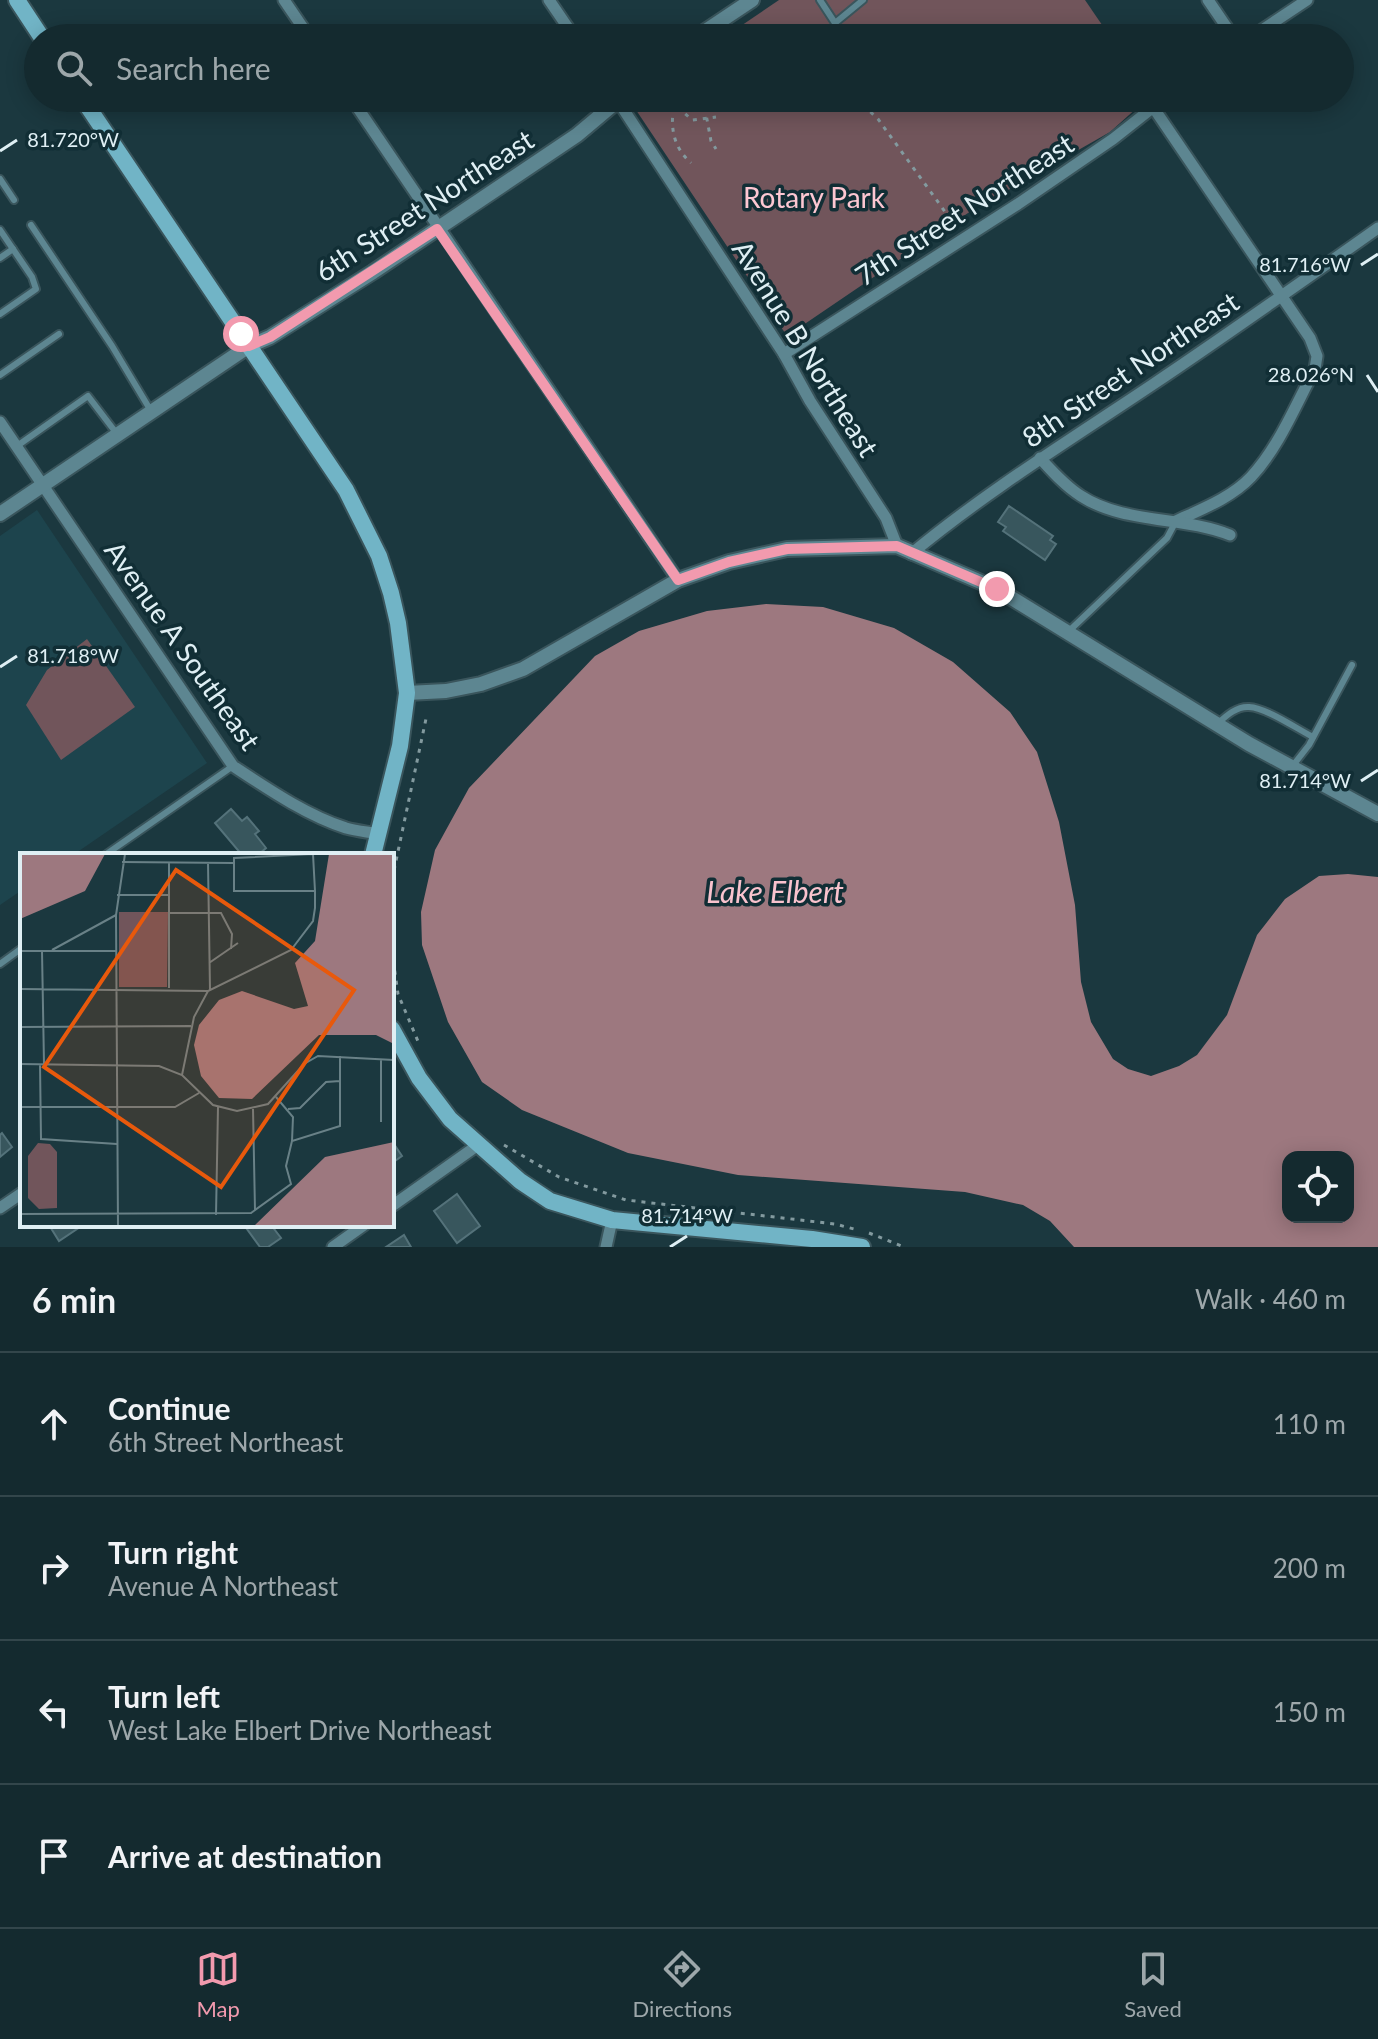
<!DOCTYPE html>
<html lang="en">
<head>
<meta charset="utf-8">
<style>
	:root { --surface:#142a2f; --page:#1d3237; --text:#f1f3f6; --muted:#9da7aa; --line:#33464b; --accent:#f29aae }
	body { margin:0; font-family:Lato,sans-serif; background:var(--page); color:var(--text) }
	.controls { position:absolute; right:24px; bottom:24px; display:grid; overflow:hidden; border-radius:16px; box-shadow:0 4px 20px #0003 }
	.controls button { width:72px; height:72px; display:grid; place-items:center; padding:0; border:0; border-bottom:2px solid var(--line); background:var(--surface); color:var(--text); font:40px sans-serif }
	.stop { position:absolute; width:24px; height:24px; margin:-18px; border:6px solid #f29aae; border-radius:50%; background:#fff }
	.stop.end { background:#f29aae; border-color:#fff; box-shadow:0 2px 8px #0008 }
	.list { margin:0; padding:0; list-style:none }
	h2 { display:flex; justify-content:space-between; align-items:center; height:104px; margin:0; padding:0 32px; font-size:34px }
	h2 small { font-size:26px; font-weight:400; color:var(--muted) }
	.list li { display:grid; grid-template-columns:52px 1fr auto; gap:24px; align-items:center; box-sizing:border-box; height:144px; padding:0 32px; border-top:2px solid var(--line) }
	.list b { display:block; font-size:30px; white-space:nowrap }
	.list p { margin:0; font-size:26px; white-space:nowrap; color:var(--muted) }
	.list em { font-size:26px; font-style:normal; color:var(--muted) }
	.icon { flex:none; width:44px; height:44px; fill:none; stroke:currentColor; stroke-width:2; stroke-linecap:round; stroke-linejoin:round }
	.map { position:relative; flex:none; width:1378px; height:1247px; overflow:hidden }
	.search { position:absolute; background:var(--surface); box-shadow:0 4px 20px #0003; left:24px; right:24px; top:24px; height:88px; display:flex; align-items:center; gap:20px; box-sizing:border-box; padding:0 28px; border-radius:44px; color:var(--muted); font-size:30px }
	.sheet { height:680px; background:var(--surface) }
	nav { display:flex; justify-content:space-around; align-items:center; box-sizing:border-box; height:112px; border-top:2px solid var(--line); background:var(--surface); font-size:22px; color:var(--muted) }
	nav a { display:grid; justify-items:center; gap:4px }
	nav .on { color:var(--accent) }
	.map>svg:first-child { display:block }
	.built { fill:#1d444d }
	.green { fill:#71555b }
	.water { fill:#9d787f; fill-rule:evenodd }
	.building { fill:#38565d; stroke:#54727a; stroke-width:2 }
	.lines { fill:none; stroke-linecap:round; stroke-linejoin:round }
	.service-casing { stroke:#3a555c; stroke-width:10 }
	.minor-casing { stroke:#3a555c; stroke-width:15 }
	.tertiary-casing { stroke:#3a555c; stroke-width:18 }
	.secondary-casing { stroke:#3a555c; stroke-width:20 }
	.path { stroke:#839a9f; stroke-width:3; stroke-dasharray:4 6; stroke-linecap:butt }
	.service { stroke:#5d8691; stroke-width:6 }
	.minor { stroke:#5d8691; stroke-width:11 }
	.tertiary { stroke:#5d8691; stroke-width:14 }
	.secondary { stroke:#71b4c6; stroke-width:16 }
	.route { stroke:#f29aae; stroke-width:10 }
	.ticks { fill:none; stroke:#dfeff4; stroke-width:3 }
	.labels { text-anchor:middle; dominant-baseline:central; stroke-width:7; stroke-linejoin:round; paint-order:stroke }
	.park-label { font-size:28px; fill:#fdc7d2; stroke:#112e35 }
	.street-label { font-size:28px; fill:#dfeff4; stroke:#112e35 }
	.water-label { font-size:30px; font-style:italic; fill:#f9c3ce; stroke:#112e35 }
	.inset-road { fill:none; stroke:#698187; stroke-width:2 }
	.view { fill:#e8590c; fill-opacity:0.15; stroke:#e8590c; stroke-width:4 }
	.inset-edge { fill:none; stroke:#dfeff4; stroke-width:4 }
	.ticks-label { font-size:20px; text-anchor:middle; fill:#dfeff4; stroke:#112e35; stroke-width:7; stroke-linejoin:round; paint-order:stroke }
</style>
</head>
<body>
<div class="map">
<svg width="1378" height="1247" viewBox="0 0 1378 1247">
	<rect width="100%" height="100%" fill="#1b383f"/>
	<!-- built -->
	<polygon class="built" points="37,510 207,763 73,855 22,855 22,890 0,905 0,536"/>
	<!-- green -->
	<g class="green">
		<polygon points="779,0 1085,0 1111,38 723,38"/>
		<polygon points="640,98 1148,98 1110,132 968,213 787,336 632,104"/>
		<polygon points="87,639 135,707 61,760 26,705 47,670"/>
	</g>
	<!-- water -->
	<path class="water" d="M766 604 823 607 894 628 953 662 1010 712 1037 752 1059 822 1075 905 1081 982 1091 1022 1113 1059 1128 1069 1151 1076 1179 1066 1197 1055 1227 1015 1257 935 1285 899 1319 876 1348 874 1378 877V1247H1074L1050 1221 1023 1205 965 1192 738 1175 628 1153 522 1110 482 1082 448 1022 422 945 421 912 435 850 469 788 595 656 639 631 707 611ZM1288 1157H1348V1217H1288Z"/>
	<!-- building -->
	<g class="building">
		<polygon points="1009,506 1053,536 1050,540 1056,544 1045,560 1003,531 1006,527 998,522"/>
		<polygon points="231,809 242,821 247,817 259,831 255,834 266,848 258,855 242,855 215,823"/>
		<polygon points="2,1133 12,1147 0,1157 0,1135"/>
		<polygon points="392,1141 402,1156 392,1163"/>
		<polygon points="457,1194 480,1226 457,1243 434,1211"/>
		<polygon points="49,1225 83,1225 59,1241"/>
		<polygon points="244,1225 271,1225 281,1238 268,1247 260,1247"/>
		<polygon points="404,1235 411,1247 386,1247"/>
	</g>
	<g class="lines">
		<!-- service casing -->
		<g class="service-casing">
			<g id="service">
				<polyline points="820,0 835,23 863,0"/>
				<polyline points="0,179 14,200"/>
				<polyline points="31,225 112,346 151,411"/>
				<polyline points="0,230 32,277 36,289 0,314"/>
				<polyline points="0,258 13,249"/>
				<polyline points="0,375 59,334"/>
				<polyline points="17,446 88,396 117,434"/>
				<polyline points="1069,631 1167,538 1175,523"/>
				<path d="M1216 725C1225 717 1236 706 1249 707 1267 708 1297 729 1313 737"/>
				<polyline points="1291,768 1309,745 1352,665"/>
				<polyline points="105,855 233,766"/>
				<polyline points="0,964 22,948"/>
			</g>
		</g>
		<!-- minor casing -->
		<g class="minor-casing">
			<g id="minor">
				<polyline points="284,0 310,38"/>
				<polyline points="549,0 575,38"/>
				<polyline points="1208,0 1234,38"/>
				<polyline points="1250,38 1307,0"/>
				<polyline points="351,98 678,580"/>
				<polyline points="616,98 784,354 810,401 886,518 897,546"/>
				<path d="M1153 107 1310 338 1317 356 1315 369C1296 404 1279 447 1251 477 1231 498 1202 509 1176 521"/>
				<polyline points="784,354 1018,204 1113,139 1165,98"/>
				<path d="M0 422 233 766C268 789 306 815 346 828 357 831 368 832 378 834"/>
				<path d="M1040 458C1052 471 1065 486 1081 496 1124 524 1183 516 1230 535"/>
				<path d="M911 554C987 491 1070 440 1152 385 1228 334 1303 281 1378 228"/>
				<polyline points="392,1206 478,1145"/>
				<polyline points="0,1208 22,1193"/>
				<polyline points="333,1247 364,1225"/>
				<polyline points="606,1247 612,1220"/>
			</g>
		</g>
		<!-- tertiary casing -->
		<g class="tertiary-casing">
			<g id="tertiary">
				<polyline points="695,38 752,0"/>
				<polyline points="0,514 249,346 270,337 373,272 577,135 621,98"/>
				<polyline points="407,693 446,691 481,684 523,669 678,580 729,562 787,549 897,546 997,589 1249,744 1378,814"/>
			</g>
		</g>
		<!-- secondary casing -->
		<g class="secondary-casing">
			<g id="secondary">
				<polyline points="17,0 42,38"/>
				<polyline points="82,98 346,490 379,556 391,593 398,623 407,693 400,746 373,855"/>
				<polyline points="392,1029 419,1078 450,1119 520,1181 550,1201 612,1220 812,1239 862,1247"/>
			</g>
		</g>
		<!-- path -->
		<g class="path">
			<path d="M675 98C670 124 671 145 691 163"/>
			<polyline points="703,98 711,141 716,149"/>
			<polyline points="779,98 779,107 790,106 802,98"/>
			<polyline points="856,98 878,119 951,220"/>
			<polyline points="638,102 679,108 692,120 716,117"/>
			<polyline points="392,880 427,714"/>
			<polyline points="392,951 398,994 420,1046"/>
			<polyline points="504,1145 559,1177 626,1200 835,1224 854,1229"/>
			<polyline points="869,1233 904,1247"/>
		</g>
		<!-- service -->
		<use href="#service" class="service"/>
		<!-- minor -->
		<use href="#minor" class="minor"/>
		<!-- tertiary -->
		<use href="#tertiary" class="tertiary"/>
		<!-- secondary -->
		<use href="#secondary" class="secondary"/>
	</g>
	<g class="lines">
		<!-- route -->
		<polyline class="route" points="241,334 249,346 270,337 437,229 678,580 729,562 787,549 897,546 997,589"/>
	</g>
	<!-- ticks -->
	<path class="ticks" d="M0 151 17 140M1361 265 1378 254M1367 375 1378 392M0 667 17 656M1361 781 1378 770M670 1247 687 1236"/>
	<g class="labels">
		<!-- park labels -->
		<g class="park-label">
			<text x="814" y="197">Rotary Park</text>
		</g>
		<!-- street labels -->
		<g class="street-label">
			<text transform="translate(424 205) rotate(-33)">6th Street Northeast</text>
			<text transform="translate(964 209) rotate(-33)">7th Street Northeast</text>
			<text transform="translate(806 348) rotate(58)">Avenue B Northeast</text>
			<text transform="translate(1130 369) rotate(-34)">8th Street Northeast</text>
			<text transform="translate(183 645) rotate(55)">Avenue A Southeast</text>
		</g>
		<!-- water labels -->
		<g class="water-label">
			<text x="775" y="891">Lake Elbert</text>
		</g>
	</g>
	<!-- overview -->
	<g transform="translate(20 853)">
		<rect width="374" height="374" fill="#1b383f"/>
		<path d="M99 59H148L147 134H99ZM18 290 30 291 37 299V355L19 356 8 345V303Z" fill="#71555b"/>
		<path d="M0 1H85L65 38 0 66ZM309 1H374V191L356 182H299L232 246 199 245 181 223 174 192 179 172 199 147 222 138 274 156 288 153 275 110 295 88ZM374 289V373H234L305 304Z" fill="#9d787f"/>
		<path class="inset-road" d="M102 9 213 10M149 10V135M188 10 190 137M97 42H149M150 60H201L212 81 211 96M32 97 96 62M0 98H96M22 98 24 211M189 110 218 90M0 136 188 138M0 174 171 173M0 211 139 213 162 222 193 252 217 258 248 251 284 211 298 203 374 207M20 211 21 286 97 291M162 222 174 164 188 138 271 97 293 68 295 55V38L293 1 214 5V38H295M256 244 273 264 272 288M0 254H155L179 240M233 256 235 357M268 256 280 255 306 229 320 228M361 269V206M0 361 231 360 271 331 266 313 272 288 320 273V203M196 362 198 254M98 373 96 62 105 1"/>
		<path class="view" d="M156 17 334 137 201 334 24 214Z"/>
		<rect width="374" height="374" class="inset-edge"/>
	</g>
	<g class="ticks-label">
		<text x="73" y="147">81.720°W</text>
		<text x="1305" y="272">81.716°W</text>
		<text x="1311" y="382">28.026°N</text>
		<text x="73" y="663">81.718°W</text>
		<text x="1305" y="788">81.714°W</text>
		<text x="687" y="1223">81.714°W</text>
	</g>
</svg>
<div class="controls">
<button><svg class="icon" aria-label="locate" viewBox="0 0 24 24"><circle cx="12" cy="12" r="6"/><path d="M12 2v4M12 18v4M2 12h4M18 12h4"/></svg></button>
</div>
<div class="stop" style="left:241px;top:334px"></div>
<div class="stop end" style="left:997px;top:589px"></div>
<div class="search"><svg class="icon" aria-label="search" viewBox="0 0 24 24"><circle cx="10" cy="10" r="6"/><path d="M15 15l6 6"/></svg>Search here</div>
</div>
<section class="sheet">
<h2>6 min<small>Walk · 460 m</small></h2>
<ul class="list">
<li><svg class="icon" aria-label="ahead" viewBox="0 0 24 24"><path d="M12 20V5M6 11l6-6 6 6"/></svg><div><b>Continue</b><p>6th Street Northeast</p></div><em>110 m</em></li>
<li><svg class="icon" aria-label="right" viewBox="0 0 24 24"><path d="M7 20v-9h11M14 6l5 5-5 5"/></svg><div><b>Turn right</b><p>Avenue A Northeast</p></div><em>200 m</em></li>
<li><svg class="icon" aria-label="left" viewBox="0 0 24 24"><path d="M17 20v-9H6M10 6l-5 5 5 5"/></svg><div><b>Turn left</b><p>West Lake Elbert Drive Northeast</p></div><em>150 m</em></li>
<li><svg class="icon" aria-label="arrive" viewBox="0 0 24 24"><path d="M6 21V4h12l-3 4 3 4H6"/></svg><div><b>Arrive at destination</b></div></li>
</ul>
</section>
<nav>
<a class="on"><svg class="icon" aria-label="map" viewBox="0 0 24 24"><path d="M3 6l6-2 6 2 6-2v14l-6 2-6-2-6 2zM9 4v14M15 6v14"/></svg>Map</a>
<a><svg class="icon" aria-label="directions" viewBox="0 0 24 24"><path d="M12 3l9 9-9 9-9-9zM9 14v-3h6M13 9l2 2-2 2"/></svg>Directions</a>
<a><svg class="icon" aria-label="saved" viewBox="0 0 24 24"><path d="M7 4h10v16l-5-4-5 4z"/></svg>Saved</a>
</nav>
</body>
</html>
